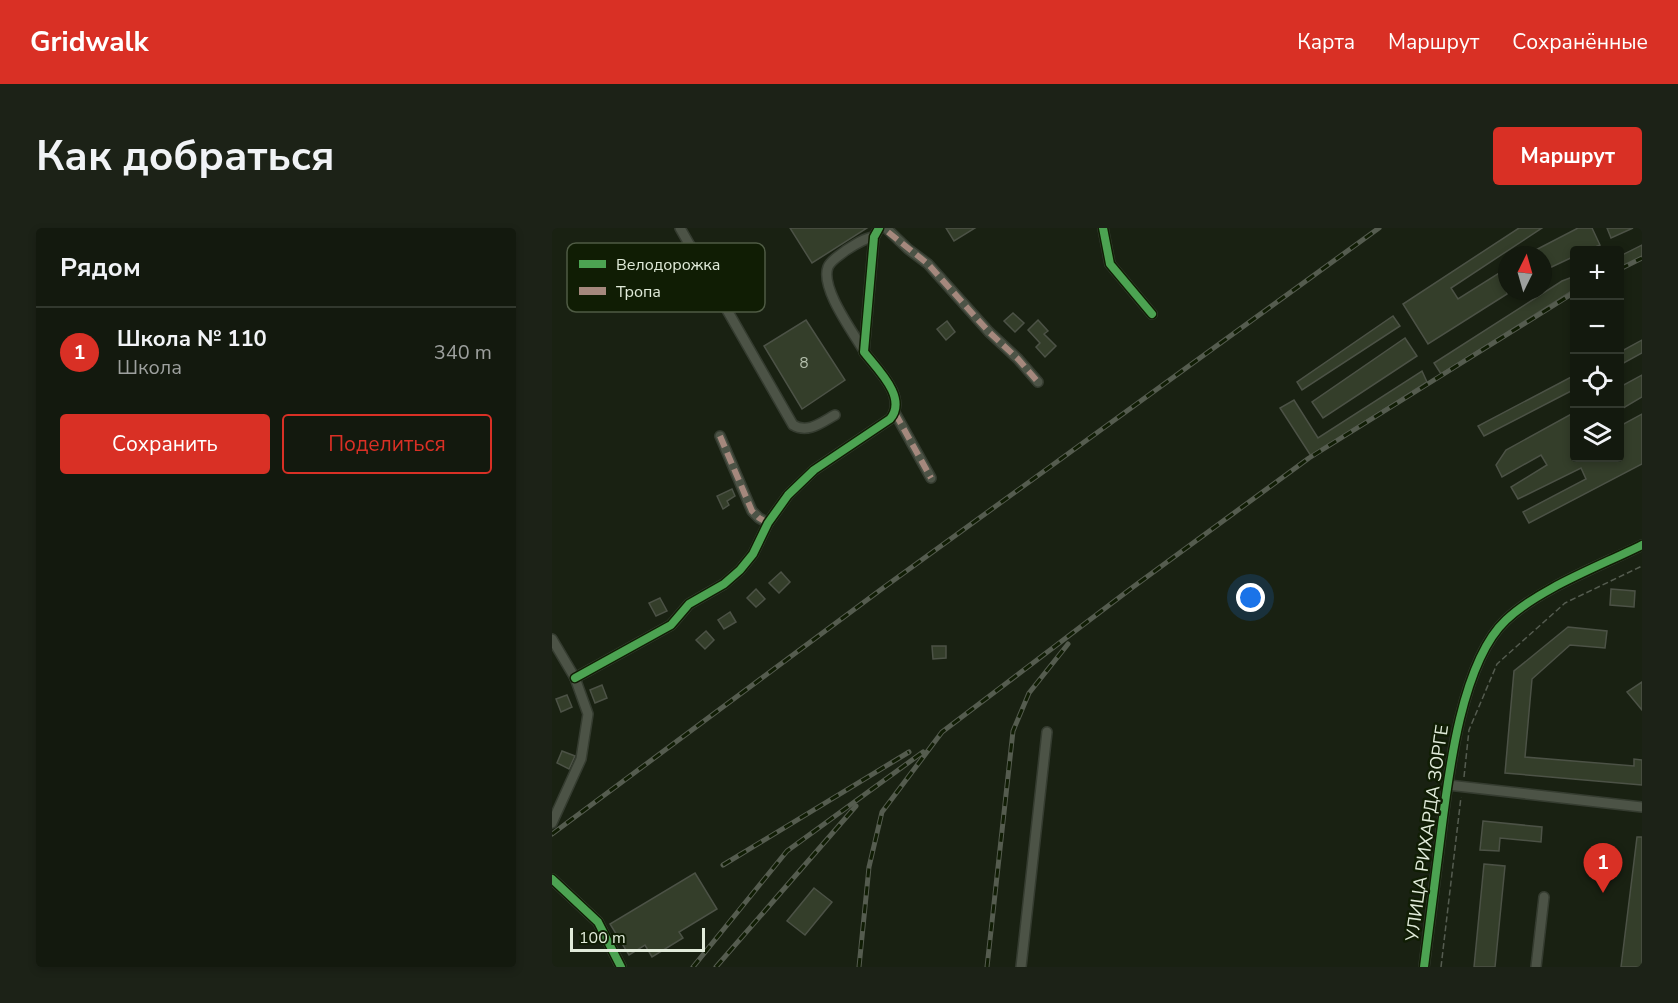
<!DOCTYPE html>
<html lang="ru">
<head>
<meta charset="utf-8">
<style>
	:root { --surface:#13190e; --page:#1c2217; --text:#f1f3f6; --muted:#9da09e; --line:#32382e; --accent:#d93025 }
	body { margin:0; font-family:"Nunito Sans",sans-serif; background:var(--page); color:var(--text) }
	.controls { position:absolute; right:18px; top:18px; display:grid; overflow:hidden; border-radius:6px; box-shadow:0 3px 9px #0003 }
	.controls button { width:54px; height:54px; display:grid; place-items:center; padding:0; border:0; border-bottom:2px solid var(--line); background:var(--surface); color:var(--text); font:30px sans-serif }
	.compass { position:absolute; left:946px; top:18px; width:54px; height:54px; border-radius:50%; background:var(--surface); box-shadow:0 3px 9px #0003; rotate:5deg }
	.scale { position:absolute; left:18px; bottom:15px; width:135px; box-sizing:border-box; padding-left:6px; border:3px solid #e1ebda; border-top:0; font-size:16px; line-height:21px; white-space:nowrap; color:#e1ebda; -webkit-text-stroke:4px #101d04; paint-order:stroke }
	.you { position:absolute; left:699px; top:370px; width:21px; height:21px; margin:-15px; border:4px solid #fff; border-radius:50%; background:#1a73e8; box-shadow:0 0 0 9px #1a73e833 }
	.badge { display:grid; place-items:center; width:39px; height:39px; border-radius:50%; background:var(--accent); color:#fff; font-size:20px; font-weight:700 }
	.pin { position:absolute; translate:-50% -50px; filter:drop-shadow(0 2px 3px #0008) }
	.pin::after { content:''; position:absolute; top:32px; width:21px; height:18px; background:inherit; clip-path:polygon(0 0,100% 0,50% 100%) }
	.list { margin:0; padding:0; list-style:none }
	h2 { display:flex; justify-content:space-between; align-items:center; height:78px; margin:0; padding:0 24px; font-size:26px }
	h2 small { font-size:20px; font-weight:400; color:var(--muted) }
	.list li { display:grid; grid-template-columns:39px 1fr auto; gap:18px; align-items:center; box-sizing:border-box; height:90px; padding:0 24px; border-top:2px solid var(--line) }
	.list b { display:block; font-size:22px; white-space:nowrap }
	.list p { margin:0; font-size:20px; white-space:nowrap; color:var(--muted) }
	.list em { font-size:20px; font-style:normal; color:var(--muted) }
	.actions { display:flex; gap:12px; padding:18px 24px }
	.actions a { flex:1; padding:14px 0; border:2px solid var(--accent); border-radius:6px; text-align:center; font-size:21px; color:var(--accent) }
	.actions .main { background:var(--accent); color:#fff }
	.icon { flex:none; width:33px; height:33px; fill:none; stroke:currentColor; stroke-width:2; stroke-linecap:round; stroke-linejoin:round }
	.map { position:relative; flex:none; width:1090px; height:739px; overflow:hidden; border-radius:6px }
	header { display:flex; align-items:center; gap:36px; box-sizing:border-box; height:84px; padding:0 30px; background:var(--accent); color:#fff }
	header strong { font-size:28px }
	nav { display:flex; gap:33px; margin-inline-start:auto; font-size:21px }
	.intro { display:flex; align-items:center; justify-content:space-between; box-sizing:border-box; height:144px; padding:0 36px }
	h1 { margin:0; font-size:42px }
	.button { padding:15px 27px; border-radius:6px; background:var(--accent); color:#fff; font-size:21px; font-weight:700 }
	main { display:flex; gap:36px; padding:0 36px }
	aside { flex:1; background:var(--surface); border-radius:6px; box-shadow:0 3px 9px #0003 }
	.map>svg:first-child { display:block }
	.building { fill:#343e2a; stroke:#4c5246; stroke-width:1.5 }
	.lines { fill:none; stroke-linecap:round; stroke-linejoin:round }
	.minor-casing { stroke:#353c30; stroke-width:12 }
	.path { stroke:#555c50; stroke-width:1.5; stroke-dasharray:6 3; stroke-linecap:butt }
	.minor { stroke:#4c5346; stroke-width:9 }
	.rail-casing { stroke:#555c4f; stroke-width:5 }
	.rail { stroke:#101d04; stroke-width:3; stroke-dasharray:9; stroke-linecap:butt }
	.quiet { stroke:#a5887d; stroke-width:6; stroke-dasharray:12 6; stroke-linecap:butt }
	.cycleway-casing { stroke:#101d04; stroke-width:11 }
	.cycleway { stroke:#4ca352; stroke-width:8 }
	.labels { text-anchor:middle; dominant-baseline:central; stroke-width:5; stroke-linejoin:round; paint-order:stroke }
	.number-label { font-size:15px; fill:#b6c0ae }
	.street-label { font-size:18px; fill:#e1ebda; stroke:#101d04 }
	.key { fill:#101d04; stroke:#4f5b44; stroke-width:1.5 }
	.key-label { font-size:16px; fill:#e1ebda }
</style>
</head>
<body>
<header>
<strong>Gridwalk</strong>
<nav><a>Карта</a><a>Маршрут</a><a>Сохранённые</a></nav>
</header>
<div class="intro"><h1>Как добраться</h1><a class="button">Маршрут</a></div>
<main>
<aside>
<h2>Рядом<small></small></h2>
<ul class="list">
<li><span class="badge">1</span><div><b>Школа № 110</b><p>Школа</p></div><em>340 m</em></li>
</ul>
<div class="actions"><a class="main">Сохранить</a><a>Поделиться</a></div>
</aside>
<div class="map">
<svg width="1090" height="739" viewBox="0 0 1090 739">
	<rect width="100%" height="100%" fill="#192112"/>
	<!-- building -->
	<g class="building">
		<polygon points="238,0 315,0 260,35"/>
		<polygon points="394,0 423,0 402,13"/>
		<polygon points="967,0 990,0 899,60 906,71 955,40 955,66 876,116 851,76"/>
		<polygon points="1026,0 1040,0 1048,17 1036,22 1023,22 1023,28 991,43 991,27 974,27"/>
		<polygon points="1055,0 1081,0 1059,10"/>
		<polygon points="1090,17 1090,31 1072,39 1068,28"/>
		<polygon points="1023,48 1023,61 889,146 882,135 1010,53"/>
		<polygon points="461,85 472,95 463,104 452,93"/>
		<polygon points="841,88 848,98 750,162 745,154"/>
		<polygon points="254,92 293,152 250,181 212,118"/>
		<polygon points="486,92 496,103 492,106 504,118 493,129 484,119 488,115 476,102"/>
		<polygon points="395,93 403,104 394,112 385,101"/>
		<polygon points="853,110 865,128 771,190 760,174"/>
		<polygon points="1090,112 1090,125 1068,137 1068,124"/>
		<polygon points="870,143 875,154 759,228 728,180 742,172 766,210"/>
		<polygon points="1023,147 1023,161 932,208 926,198"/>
		<polygon points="1090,147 1090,169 1068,182 1068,159"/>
		<polygon points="1023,184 1023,230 1068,230 1068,198 1090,186 1090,236 977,295 971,284 1034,251 1029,240 966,271 959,259 995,237 989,227 950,249 944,237 954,222"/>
		<polygon points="180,261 183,268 175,273 177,277 171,281 165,268"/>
		<polygon points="229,344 238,354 227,365 217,355"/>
		<polygon points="204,361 213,371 204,379 195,370"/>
		<polygon points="1059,361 1083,363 1082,379 1058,377"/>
		<polygon points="108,370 115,383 104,388 97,375"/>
		<polygon points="178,384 184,394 172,401 166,392"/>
		<polygon points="1016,399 1055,403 1053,420 1018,417 980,451 973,529 1082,538 1082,531 1090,532 1090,557 953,545 962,443"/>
		<polygon points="154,403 162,412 153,421 144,412"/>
		<polygon points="380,418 394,418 394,430 381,431"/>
		<polygon points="1090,454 1090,482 1075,464"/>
		<polygon points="50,457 55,470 43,475 38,462"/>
		<polygon points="15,467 20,479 9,484 4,471"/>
		<polygon points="10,523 23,528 17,541 5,535"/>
		<polygon points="931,593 990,599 989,614 948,610 947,623 928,622"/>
		<polygon points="1085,609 1090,609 1090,739 1069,739"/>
		<polygon points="932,636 953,638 943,739 922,739"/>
		<polygon points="143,645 165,681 127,704 131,710 100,729 93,717 77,727 58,696"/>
		<polygon points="262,660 280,674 253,707 235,693"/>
	</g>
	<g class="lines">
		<!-- minor casing -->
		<g class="minor-casing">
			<g id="minor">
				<path d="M128 0 241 197C256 206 270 194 283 187"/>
				<polyline points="334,0 356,21 376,36 437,104 466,131 486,154"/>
				<polyline points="551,0 558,36 600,86"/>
				<path d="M312 123C301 104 268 60 276 39 279 32 287 28 293 23 302 17 312 10 322 9"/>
				<polyline points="343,185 379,250"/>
				<polyline points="168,208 200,283 207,290 216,295"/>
				<polyline points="0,411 23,450 36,486 29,531 0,595"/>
				<path d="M23 450 119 397 137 376 172 356 188 342 201 326 216 295 236 267 262 242 338 191C356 170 326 142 312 124L322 9 327 0"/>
				<polyline points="896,557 1090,579"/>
				<polyline points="0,651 46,694 69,739"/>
				<polyline points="469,739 495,504"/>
				<path d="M872 739C877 700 882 660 887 621 895 558 907 436 954 392 988 360 1048 338 1090 317"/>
				<polyline points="984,739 992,669"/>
			</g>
		</g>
		<!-- path -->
		<g class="path">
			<polyline points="912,549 917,502 945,436 1013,375 1090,338"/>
			<polyline points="889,739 909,569"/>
		</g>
		<!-- minor -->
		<use href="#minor" class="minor"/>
		<!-- rail casing -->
		<g class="rail-casing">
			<g id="rail">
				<polyline points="1068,41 1090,30"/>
				<polyline points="0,606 331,360 827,0"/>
				<polyline points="171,637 357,524"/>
				<polyline points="141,739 235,623 371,524"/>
				<polyline points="164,739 304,578"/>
				<polyline points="307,739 317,639 330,584 390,504 581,359 757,230 1023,64"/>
				<polyline points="435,739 461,503 477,465 516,416"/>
			</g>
		</g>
		<!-- rail -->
		<use href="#rail" class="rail"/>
		<!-- quiet -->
		<g class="quiet">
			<polyline points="336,4 376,36 437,104 466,131 486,154"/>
			<polyline points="343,185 379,250"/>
			<polyline points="168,208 200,283 207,290 216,295"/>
		</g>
		<!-- cycleway casing -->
		<g class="cycleway-casing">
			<g id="cycleway">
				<polyline points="551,0 558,36 600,86"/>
				<path d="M23 450 119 397 137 376 172 356 188 342 201 326 216 295 236 267 262 242 338 191C356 170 326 142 312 124L322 9 327 0"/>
				<polyline points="0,651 46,694 69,739"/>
				<path d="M872 739C877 700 882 660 887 621 895 558 907 436 954 392 988 360 1048 338 1090 317"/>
			</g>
		</g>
		<!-- cycleway -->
		<use href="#cycleway" class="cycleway"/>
	</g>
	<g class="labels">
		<!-- number labels -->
		<g class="number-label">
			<text x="252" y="135">8</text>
		</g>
		<!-- street labels -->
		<g class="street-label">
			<text transform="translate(875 605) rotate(-82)">УЛИЦА РИХАРДА ЗОРГЕ</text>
		</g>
	</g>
	<!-- legend -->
	<rect x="15" y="15" width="198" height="69" rx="9" class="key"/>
	<rect x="27" y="32" width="27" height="8" fill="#4ca352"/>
	<rect x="27" y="59" width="27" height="8" fill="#a5887d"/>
	<g class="key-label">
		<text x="64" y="42">Велодорожка</text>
		<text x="64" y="69">Тропа</text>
	</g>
</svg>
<div class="controls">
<button>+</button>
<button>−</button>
<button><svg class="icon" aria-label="locate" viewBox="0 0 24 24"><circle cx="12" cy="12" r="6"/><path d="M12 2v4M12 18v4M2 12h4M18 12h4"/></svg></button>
<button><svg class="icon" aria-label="layers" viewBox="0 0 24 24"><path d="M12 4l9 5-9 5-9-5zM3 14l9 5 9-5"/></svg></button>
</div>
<svg class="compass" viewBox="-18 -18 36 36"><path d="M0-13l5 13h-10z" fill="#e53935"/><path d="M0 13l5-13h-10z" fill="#9da09e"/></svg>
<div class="scale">100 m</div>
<div class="you"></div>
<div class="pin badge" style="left:1051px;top:665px">1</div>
</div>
</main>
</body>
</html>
